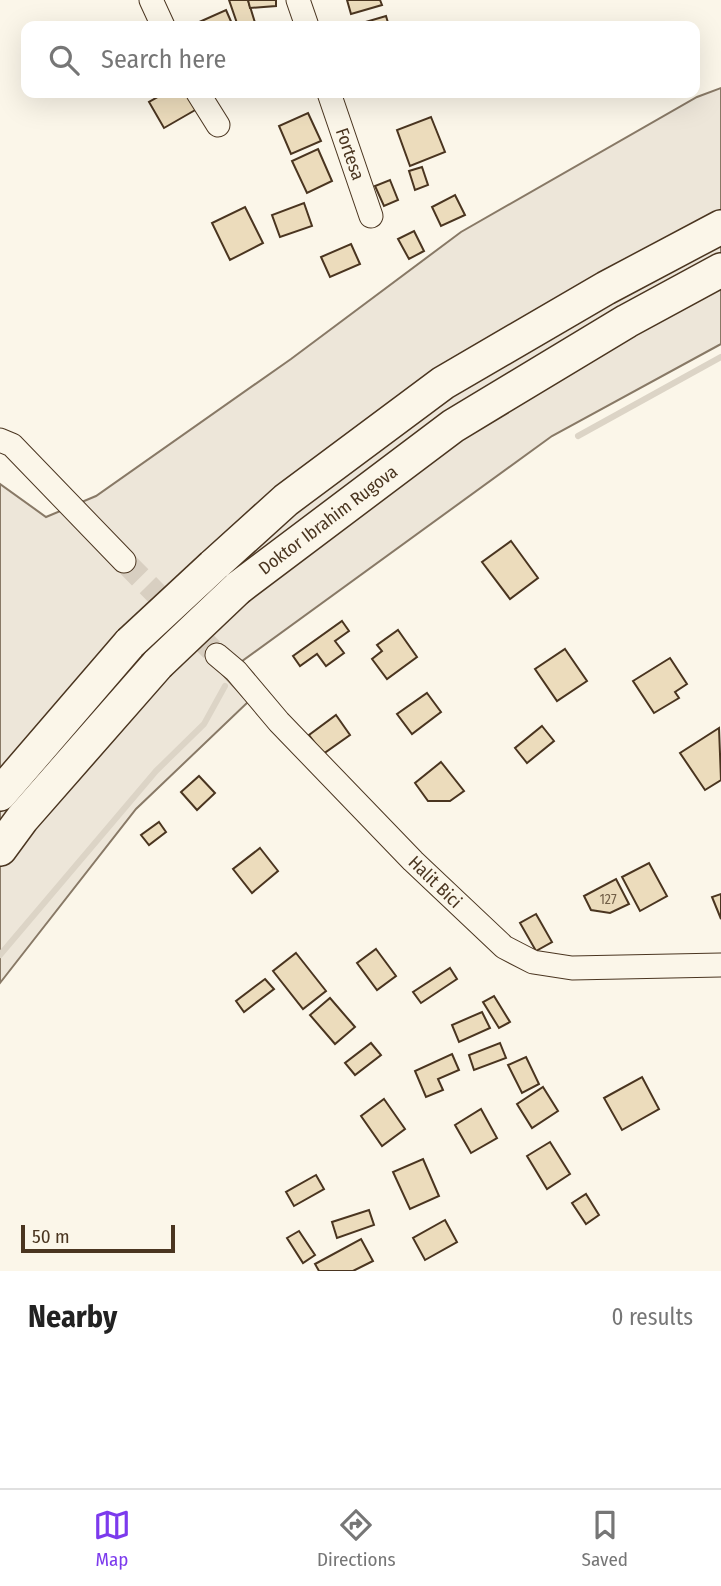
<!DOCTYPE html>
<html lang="en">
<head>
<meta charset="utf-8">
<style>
	:root { --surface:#fff; --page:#f2f2f2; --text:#222; --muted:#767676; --line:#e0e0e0; --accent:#7c3aed }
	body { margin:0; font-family:"Fira Sans Condensed",sans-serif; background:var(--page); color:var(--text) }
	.scale { position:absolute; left:21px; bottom:18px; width:154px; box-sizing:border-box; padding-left:7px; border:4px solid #4a3520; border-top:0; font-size:19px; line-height:24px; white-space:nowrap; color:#4a3520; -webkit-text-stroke:5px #fbf6e9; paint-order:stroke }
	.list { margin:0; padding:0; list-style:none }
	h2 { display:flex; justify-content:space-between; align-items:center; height:91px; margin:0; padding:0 28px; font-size:30px }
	h2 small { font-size:23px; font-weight:400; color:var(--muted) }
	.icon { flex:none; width:38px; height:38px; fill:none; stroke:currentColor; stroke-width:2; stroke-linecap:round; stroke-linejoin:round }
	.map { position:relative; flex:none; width:721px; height:1271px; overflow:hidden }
	.search { position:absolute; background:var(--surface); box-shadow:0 7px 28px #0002; left:21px; right:21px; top:21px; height:77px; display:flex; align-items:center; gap:18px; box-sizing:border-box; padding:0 24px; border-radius:14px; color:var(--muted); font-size:26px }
	.sheet { height:217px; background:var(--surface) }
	nav { display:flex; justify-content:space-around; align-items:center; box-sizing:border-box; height:98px; border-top:2px solid var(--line); background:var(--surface); font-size:19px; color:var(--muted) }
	nav a { display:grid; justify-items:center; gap:4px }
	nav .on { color:var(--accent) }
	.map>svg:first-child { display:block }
	.green { fill:#ede6d9; stroke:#887966; stroke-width:2 }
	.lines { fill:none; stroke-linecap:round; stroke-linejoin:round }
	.stream { stroke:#dcd4c6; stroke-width:6 }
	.building { fill:#ecdcbc; stroke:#4a3520; stroke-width:2 }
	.minor-tunnel { stroke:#d8cfc1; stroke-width:23; stroke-dasharray:23 11; stroke-linecap:butt }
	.minor-casing { stroke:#4a3520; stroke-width:25 }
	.highway-casing { stroke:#4a3520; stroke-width:36 }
	.minor { stroke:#fbf6e9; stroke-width:23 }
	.highway { stroke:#fbf6e9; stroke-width:33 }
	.highway-bridge-casing { stroke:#4a3520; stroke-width:36; stroke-linecap:butt }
	.highway-bridge { stroke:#fbf6e9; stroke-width:33 }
	.labels { text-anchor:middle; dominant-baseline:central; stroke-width:5; stroke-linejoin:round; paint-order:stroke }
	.number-label { font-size:14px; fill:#725f47 }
	.street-label { font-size:18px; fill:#4a3520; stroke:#fbf6e9 }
</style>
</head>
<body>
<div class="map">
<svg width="721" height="1271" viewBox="0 0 721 1271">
	<rect width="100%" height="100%" fill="#fbf6e9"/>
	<!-- green -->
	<polygon class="green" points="721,88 721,344 552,436 223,675 248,702 136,809 0,983 0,484 46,517 96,496 291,359 461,232 697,97"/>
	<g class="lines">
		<!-- stream -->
		<g class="stream">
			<polyline points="578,436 721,357"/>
			<polyline points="0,955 156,771 204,724 225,686"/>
		</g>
	</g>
	<!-- building -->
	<g class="building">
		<polygon points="229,0 248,0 256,26 238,26"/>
		<polygon points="248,0 276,0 276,6 250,8"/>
		<polygon points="347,0 380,0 382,5 351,14"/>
		<polygon points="226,10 233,26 199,26 197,23"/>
		<polygon points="386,16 389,26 352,26"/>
		<polygon points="165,93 188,93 197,109 164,128 149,102"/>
		<polygon points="308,113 321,141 291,154 279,126"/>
		<polygon points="431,117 445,152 410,166 397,130"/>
		<polygon points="318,149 332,181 307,193 292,161"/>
		<polygon points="422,167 428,185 415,190 409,171"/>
		<polygon points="390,180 398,200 384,206 375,186"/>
		<polygon points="455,195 465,215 441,226 432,207"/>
		<polygon points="304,203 312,226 280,237 272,215"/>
		<polygon points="245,207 263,243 230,260 212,223"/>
		<polygon points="414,231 424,251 409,259 398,239"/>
		<polygon points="351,244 360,264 330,277 321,257"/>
		<polygon points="511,541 538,578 510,599 482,562"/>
		<polygon points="342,621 349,631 335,641 344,653 326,666 317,654 300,666 293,656"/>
		<polygon points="398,630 417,657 387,679 372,659 382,651 377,645"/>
		<polygon points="565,649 587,681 557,701 535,669"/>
		<polygon points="670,658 687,684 675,692 679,698 654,713 633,681"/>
		<polygon points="427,693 441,712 412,734 397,714"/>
		<polygon points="336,715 350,735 323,754 309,735"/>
		<polygon points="542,726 554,741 527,763 515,748"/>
		<polygon points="719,728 721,780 705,790 680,753"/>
		<polygon points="441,762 464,791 450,801 428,801 415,783"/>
		<polygon points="199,776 215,793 197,810 181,792"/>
		<polygon points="159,822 166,832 149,845 141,835"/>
		<polygon points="260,848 278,871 252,893 233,869"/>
		<polygon points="649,863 667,896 640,911 622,877"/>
		<polygon points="616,879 629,904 610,913 591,910 584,896"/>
		<polygon points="721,894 721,919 712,897"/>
		<polygon points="536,914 552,942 536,951 520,923"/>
		<polygon points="376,949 396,976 377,990 357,963"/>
		<polygon points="296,953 326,991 303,1009 273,971"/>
		<polygon points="450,968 457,979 421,1003 413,992"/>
		<polygon points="265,979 274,989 244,1012 236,1001"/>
		<polygon points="494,996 510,1022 499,1028 483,1002"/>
		<polygon points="330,998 355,1027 335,1044 310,1015"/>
		<polygon points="482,1012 490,1028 459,1042 452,1025"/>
		<polygon points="371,1043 381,1055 355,1075 345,1063"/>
		<polygon points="500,1043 506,1058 474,1070 469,1055"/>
		<polygon points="452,1054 459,1070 438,1079 443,1090 426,1097 415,1071"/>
		<polygon points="526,1057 539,1084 522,1093 508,1065"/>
		<polygon points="642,1077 659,1109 622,1130 604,1098"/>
		<polygon points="543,1087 558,1111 532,1128 517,1104"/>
		<polygon points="384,1099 405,1129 382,1146 361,1116"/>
		<polygon points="481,1109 497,1138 471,1153 455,1125"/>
		<polygon points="550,1142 570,1174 547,1189 527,1156"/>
		<polygon points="423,1159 439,1196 410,1209 393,1172"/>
		<polygon points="316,1175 324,1189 294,1206 286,1192"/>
		<polygon points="586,1194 599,1215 586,1224 572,1203"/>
		<polygon points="369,1210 374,1225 337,1238 332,1222"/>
		<polygon points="445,1220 457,1242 425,1260 413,1238"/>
		<polygon points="299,1231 315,1255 303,1263 287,1238"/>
		<polygon points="361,1239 373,1261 353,1271 319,1271 315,1264"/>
	</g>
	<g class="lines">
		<!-- minor-tunnel -->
		<polyline class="minor-tunnel" points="124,561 217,655"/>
		<!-- minor casing -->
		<g class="minor-casing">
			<g id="minor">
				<polyline points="151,0 163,26"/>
				<polyline points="298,0 307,26"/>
				<polyline points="198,93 218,125"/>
				<polyline points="329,93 371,216"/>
				<polyline points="0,440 12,445 124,561"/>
				<polyline points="217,655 236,671 279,722 413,861 504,947 533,962 572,968 721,965"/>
			</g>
		</g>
		<!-- highway casing -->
		<g class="highway-casing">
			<g id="highway">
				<polyline points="213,566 286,500 443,383 606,288 721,227"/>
				<polyline points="238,588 453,426 627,321 721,270"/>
				<polyline points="0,794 130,643"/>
				<polyline points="0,849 22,819 158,664"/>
			</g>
		</g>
		<!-- minor -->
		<use href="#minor" class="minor"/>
		<!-- highway -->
		<use href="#highway" class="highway"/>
		<!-- highway-bridge casing -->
		<g class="highway-bridge-casing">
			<g id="highway-bridge">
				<polyline points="130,643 213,566"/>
				<polyline points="158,664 238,588"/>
			</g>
		</g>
		<!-- highway-bridge -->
		<use href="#highway-bridge" class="highway-bridge"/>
	</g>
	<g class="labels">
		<!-- number labels -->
		<g class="number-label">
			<text x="608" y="899">127</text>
		</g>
		<!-- street labels -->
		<g class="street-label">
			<text transform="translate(350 154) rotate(71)">Fortesa</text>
			<text transform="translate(328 520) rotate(-37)">Doktor Ibrahim Rugova</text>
			<text transform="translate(435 882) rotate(44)">Halit Bici</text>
		</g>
	</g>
</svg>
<div class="scale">50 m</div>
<div class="search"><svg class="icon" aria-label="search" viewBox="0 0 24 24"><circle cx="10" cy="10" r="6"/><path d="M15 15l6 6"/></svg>Search here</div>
</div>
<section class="sheet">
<h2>Nearby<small>0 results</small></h2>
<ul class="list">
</ul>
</section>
<nav>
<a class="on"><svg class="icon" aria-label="map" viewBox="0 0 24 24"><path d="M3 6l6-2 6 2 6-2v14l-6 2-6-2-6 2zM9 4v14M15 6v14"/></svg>Map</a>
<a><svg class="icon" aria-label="directions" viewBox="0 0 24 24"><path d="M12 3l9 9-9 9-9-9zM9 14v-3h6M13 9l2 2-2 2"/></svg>Directions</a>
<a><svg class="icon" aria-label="saved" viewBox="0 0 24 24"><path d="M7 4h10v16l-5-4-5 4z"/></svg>Saved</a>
</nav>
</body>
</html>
